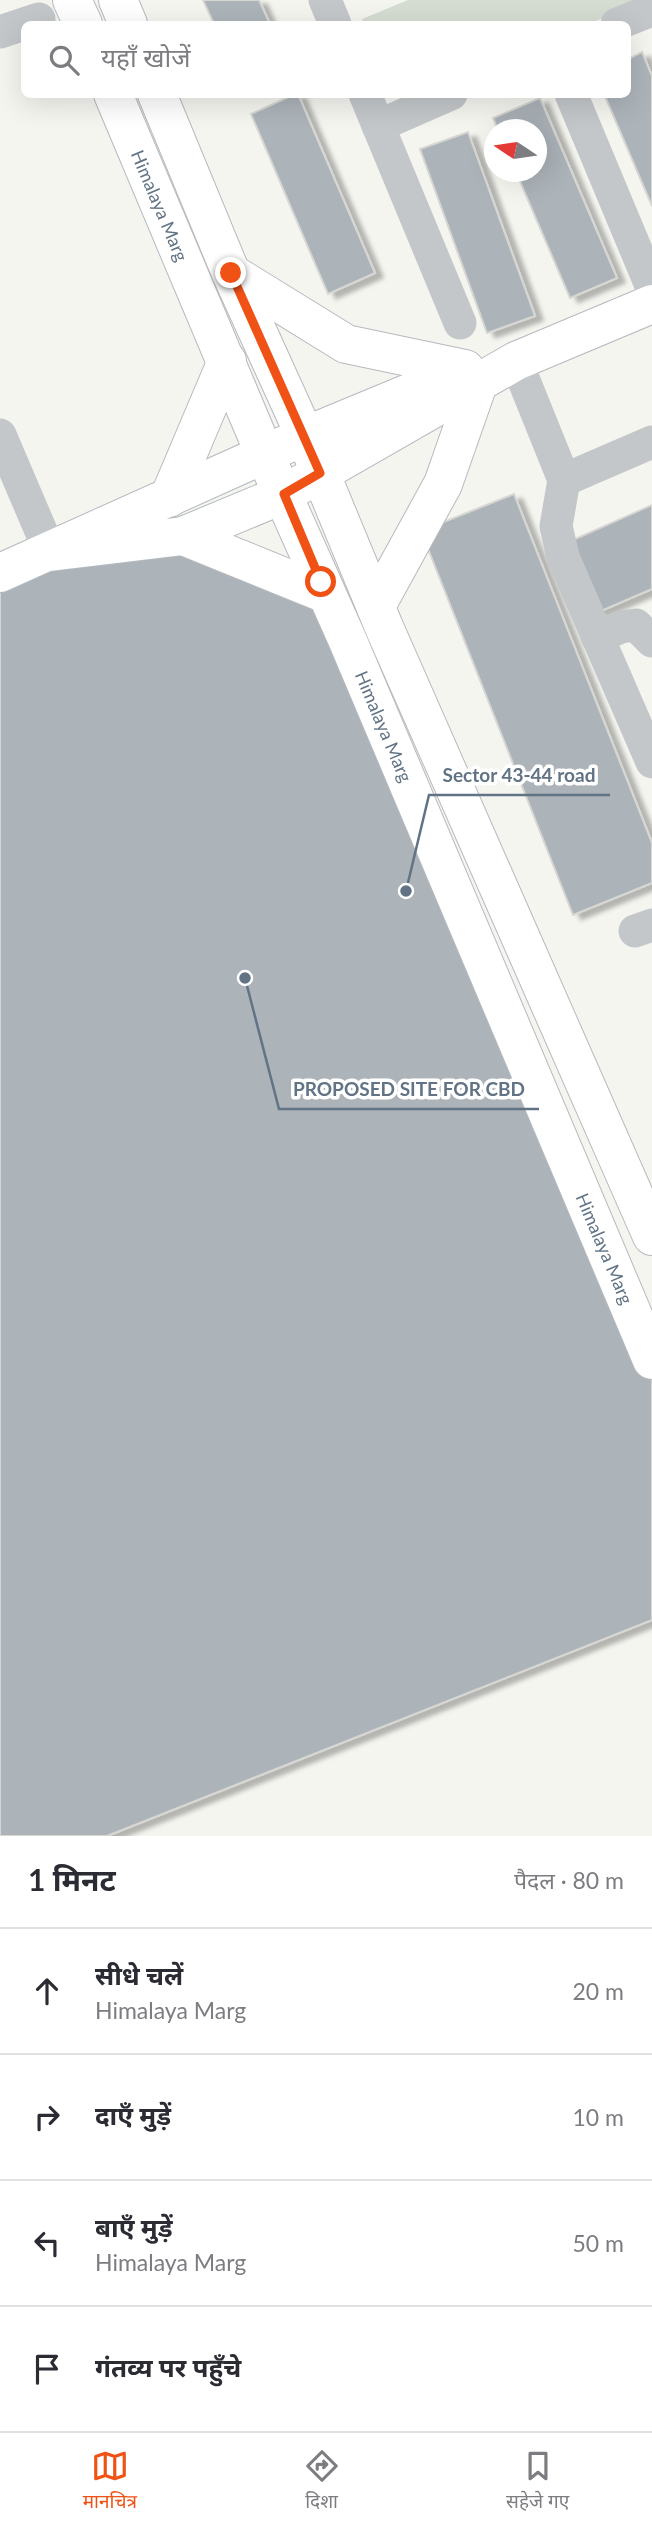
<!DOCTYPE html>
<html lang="hi">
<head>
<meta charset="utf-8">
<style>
	:root { --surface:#fff; --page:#f7f7f7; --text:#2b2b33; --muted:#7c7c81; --line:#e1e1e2; --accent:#f05215 }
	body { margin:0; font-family:Lato,"Noto Sans Devanagari",sans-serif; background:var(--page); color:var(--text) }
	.compass { position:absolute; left:484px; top:119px; width:63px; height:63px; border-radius:50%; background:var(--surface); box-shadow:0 7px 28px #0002; rotate:283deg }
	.stop { position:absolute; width:21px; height:21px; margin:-16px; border:5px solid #f05215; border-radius:50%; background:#fff }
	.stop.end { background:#f05215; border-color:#fff; box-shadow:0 2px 7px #0008 }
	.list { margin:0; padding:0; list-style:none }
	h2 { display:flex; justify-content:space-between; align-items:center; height:91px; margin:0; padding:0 28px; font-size:30px }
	h2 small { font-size:23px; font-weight:400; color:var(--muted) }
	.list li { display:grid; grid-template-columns:46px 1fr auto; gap:21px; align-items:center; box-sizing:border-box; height:126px; padding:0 28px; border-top:2px solid var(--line) }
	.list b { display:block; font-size:26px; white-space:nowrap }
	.list p { margin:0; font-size:23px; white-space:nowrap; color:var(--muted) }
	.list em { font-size:23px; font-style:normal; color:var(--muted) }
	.icon { flex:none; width:38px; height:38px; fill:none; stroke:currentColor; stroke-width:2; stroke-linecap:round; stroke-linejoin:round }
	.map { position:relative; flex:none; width:652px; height:1836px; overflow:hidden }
	.search { position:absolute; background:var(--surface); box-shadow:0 7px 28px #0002; left:21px; right:21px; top:21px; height:77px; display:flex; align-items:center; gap:18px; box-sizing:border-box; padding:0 24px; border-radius:10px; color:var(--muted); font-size:26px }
	.sheet { height:595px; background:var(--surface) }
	nav { display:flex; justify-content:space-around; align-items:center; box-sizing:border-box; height:98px; border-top:2px solid var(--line); background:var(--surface); font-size:19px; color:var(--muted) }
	nav a { display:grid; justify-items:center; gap:4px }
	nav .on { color:var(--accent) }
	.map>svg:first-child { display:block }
	.green { fill:#d5dcd1 }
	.building { fill:#acb3b9; stroke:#d6d6d3; stroke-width:2; filter:url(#shadow) }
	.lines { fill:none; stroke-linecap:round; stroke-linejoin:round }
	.secondary-casing { stroke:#b5babf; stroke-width:40 }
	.street { stroke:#c3c7ca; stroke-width:33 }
	.secondary { stroke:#fff; stroke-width:38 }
	.route { stroke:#f05215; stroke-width:9 }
	.labels { text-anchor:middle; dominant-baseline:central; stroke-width:7; stroke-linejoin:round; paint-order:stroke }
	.street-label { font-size:18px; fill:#617384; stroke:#fff }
	.leader { fill:none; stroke:#617384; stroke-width:2.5 }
	.callout-dot { fill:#617384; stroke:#fff; stroke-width:2.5 }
	.callout-label { font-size:19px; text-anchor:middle; font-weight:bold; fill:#617384; stroke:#fff; stroke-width:7; stroke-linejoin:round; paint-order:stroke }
</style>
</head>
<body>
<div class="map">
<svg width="652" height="1836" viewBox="0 0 652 1836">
	<defs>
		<filter id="shadow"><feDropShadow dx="8" dy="4.5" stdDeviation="2" flood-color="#0004"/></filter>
	</defs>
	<rect width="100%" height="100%" fill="#f5f5f0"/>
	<!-- green -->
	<polygon class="green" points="408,0 648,0 588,24 364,24 362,19"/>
	<!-- building -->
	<g class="building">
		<polygon points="203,0 259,0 270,24 214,24"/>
		<polygon points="642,52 652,76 652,206 604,94 628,94 628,59"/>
		<polygon points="295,94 298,94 375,273 328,294 251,114"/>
		<polygon points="540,98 617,278 570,298 516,172 536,172 536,130 498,130 493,118"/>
		<polygon points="468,132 535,316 487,333 420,149"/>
		<polygon points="514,494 652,843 652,883 573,915 421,531"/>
		<polygon points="652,505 652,589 587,617 557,547"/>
		<polygon points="183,536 326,594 652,1361 652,1620 107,1836 0,1836 0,573"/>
	</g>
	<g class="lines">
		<!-- secondary casing -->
		<g class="secondary-casing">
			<g id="secondary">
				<polyline points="72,0 83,24"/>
				<polyline points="118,0 128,24"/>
				<path id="s1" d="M113 94 265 455 347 639 652 1360"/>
				<polyline points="157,94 231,273 305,436 384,627 652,1236"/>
				<polyline points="231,273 346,344 465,369"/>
				<polyline points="169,498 227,361"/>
				<polyline points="183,536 326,594"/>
				<polyline points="50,552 183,536 284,494 516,361 652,304"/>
				<polyline points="0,573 305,436 450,376"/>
				<polyline points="376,606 443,484 478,384"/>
			</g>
		</g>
		<!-- street -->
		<g class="street">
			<polyline points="325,0 335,24"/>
			<polyline points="617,24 652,10"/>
			<polyline points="0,32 39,19"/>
			<polyline points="365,94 460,323"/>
			<polyline points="571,94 652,288"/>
			<polyline points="378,126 451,94"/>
			<polyline points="516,361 564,480 652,442"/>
			<polyline points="0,435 50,552"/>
			<polyline points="564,480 556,526 563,557 652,762"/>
			<polyline points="597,637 621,627 636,625 652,641"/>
			<polyline points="635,931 652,925"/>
		</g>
		<!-- secondary -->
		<use href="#secondary" class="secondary"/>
	</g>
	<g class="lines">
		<!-- route -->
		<polyline class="route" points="231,273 320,473 284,494 321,582"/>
	</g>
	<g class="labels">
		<!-- street labels -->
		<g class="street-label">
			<text stroke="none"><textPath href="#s1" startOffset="121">Himalaya Marg</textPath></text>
			<text stroke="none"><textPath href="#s1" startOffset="688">Himalaya Marg</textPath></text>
			<text stroke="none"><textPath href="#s1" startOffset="1255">Himalaya Marg</textPath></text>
		</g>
	</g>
	<!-- callouts -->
	<path class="leader" d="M406 891L429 795H610M245 978L279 1109H539"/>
	<g class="callout-dot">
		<circle cx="406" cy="891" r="7"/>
		<circle cx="245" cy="978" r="7"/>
	</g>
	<g class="callout-label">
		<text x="519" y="782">Sector 43-44 road</text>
		<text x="409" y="1096">PROPOSED SITE FOR CBD</text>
	</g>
</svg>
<svg class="compass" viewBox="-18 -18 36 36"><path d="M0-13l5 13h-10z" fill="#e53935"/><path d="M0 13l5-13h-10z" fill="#7c7c81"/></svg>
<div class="stop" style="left:321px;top:582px"></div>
<div class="stop end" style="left:231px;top:273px"></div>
<div class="search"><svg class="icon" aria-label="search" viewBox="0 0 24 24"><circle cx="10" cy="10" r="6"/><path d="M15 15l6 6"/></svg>यहाँ खोजें</div>
</div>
<section class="sheet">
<h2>1 मिनट<small>पैदल · 80 m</small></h2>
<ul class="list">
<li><svg class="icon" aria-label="ahead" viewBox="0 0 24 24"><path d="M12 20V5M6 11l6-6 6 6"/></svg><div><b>सीधे चलें</b><p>Himalaya Marg</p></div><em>20 m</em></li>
<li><svg class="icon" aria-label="right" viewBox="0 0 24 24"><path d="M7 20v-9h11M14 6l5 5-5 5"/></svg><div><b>दाएँ मुड़ें</b></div><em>10 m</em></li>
<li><svg class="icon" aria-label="left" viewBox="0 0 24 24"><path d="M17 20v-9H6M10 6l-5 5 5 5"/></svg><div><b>बाएँ मुड़ें</b><p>Himalaya Marg</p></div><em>50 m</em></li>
<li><svg class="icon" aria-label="arrive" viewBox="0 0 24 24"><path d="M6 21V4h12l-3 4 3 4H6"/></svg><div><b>गंतव्य पर पहुँचे</b></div></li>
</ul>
</section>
<nav>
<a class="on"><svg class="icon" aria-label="map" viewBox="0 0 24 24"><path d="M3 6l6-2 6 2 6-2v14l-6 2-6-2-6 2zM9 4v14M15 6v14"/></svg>मानचित्र</a>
<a><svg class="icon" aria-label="directions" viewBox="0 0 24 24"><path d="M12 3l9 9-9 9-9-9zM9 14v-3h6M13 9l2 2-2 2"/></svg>दिशा</a>
<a><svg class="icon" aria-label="saved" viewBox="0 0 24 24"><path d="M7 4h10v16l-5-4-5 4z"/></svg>सहेजे गए</a>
</nav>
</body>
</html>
